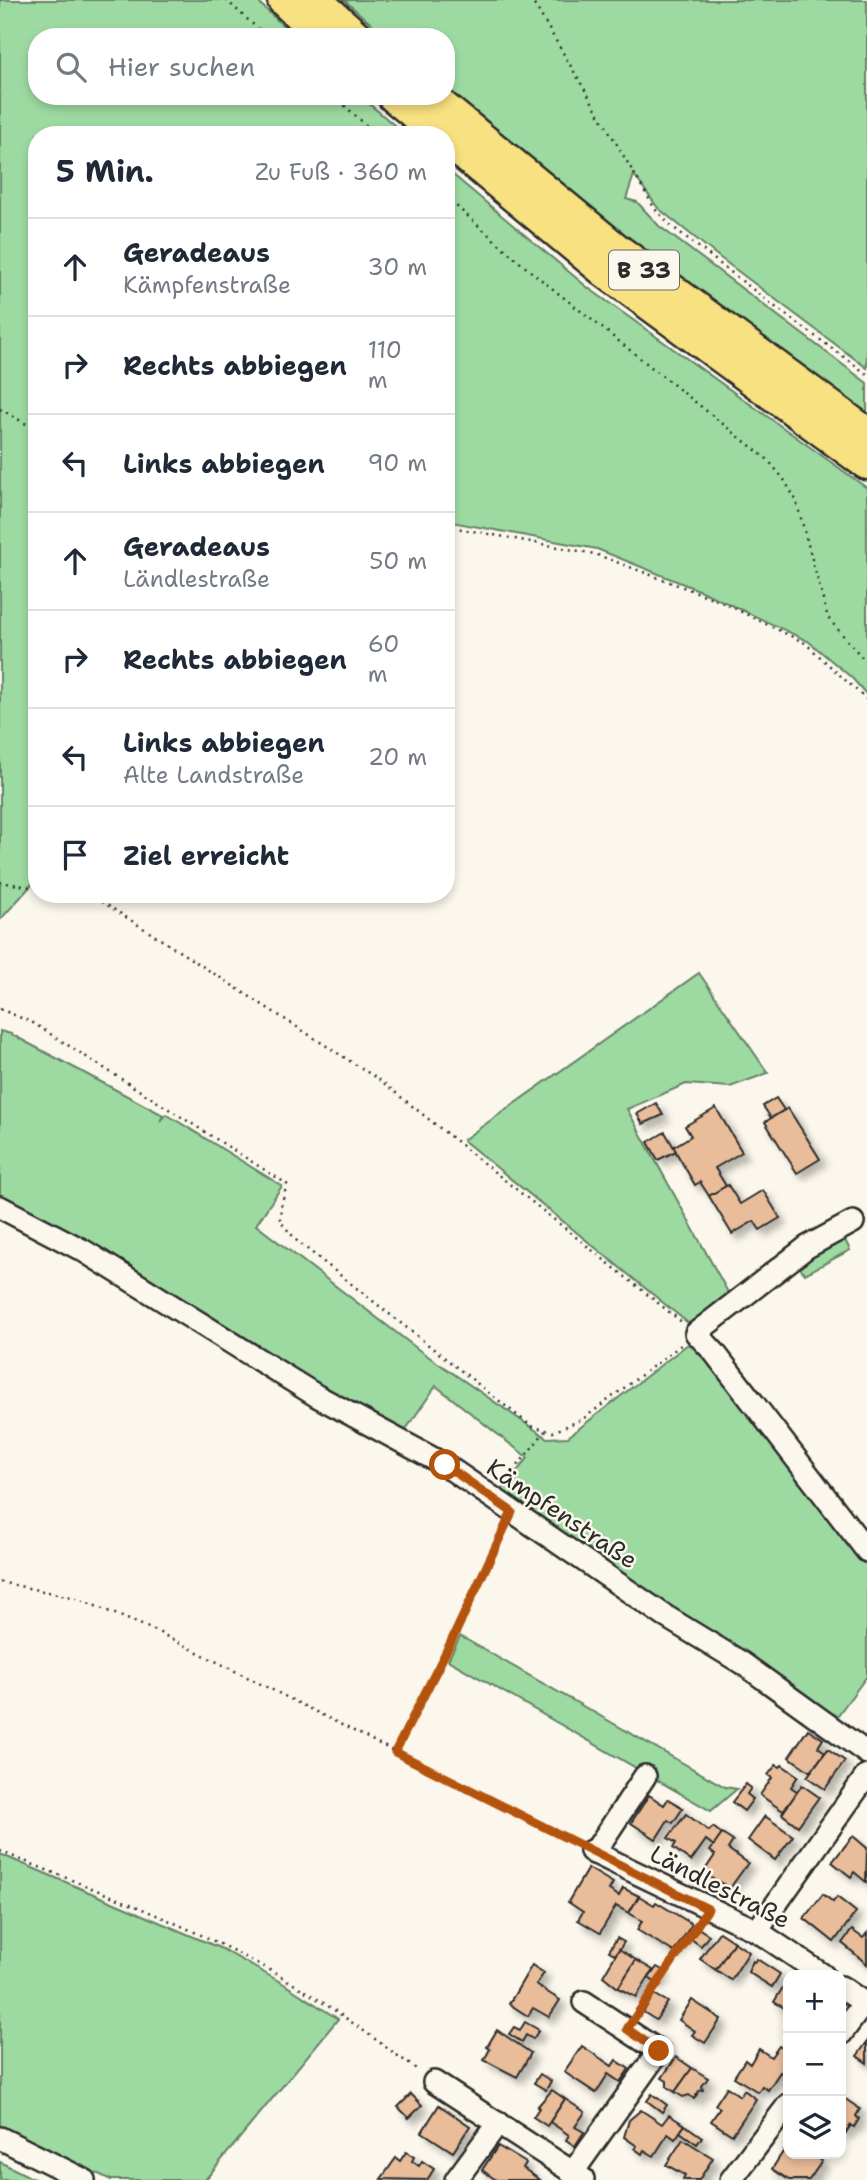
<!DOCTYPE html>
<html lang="de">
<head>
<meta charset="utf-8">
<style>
	:root { --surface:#fff; --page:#f2f2f3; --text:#1f2937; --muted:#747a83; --line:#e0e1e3 }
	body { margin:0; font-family:"Shantell Sans",sans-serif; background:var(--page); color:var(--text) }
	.controls { position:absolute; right:21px; bottom:21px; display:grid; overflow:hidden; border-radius:14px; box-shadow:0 4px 10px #0003 }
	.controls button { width:63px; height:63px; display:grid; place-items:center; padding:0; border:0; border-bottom:2px solid var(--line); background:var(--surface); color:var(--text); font:35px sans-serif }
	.stop { position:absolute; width:21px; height:21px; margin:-16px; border:5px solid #b45309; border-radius:50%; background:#fff }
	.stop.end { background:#b45309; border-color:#fff; box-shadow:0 2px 7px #0008 }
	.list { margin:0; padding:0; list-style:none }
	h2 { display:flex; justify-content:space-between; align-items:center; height:91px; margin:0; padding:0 28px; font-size:30px }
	h2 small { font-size:23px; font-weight:400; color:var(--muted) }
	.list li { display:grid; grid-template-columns:46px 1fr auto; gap:21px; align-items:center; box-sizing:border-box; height:98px; padding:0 28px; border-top:2px solid var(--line) }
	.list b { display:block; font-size:26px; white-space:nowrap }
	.list p { margin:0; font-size:23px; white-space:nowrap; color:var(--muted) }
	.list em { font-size:23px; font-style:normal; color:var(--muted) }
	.icon { flex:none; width:38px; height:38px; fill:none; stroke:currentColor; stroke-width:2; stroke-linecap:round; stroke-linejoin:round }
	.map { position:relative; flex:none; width:867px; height:2180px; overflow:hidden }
	.search { position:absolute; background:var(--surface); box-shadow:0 4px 10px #0003; left:28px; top:28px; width:427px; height:77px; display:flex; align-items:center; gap:18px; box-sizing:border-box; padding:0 24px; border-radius:28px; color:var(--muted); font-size:26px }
	.panel { position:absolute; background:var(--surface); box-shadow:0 4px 10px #0003; left:28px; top:126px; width:427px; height:777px; border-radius:28px }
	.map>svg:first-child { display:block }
	.green { fill:#9ddaa1; stroke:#648266; stroke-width:2 }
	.building { fill:#e9bd99; stroke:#2b2b2b; stroke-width:2; filter:url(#shadow) }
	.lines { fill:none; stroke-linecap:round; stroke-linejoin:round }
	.minor-casing { stroke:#2b2b2b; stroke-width:26 }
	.highway-casing { stroke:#2b2b2b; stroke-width:37 }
	.path { stroke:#2b2b2b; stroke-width:2.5; stroke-dasharray:2 5; stroke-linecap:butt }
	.minor { stroke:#fbf7ec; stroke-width:21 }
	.highway { stroke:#f8e181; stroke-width:32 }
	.route { stroke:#b45309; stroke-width:9 }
	.labels { text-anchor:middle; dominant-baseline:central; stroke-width:5; stroke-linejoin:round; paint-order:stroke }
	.shield { fill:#fbf7ec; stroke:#696865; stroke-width:2 }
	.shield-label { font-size:23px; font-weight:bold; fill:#2b2b2b }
	.street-label { font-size:24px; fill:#2b2b2b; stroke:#fbf7ec }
</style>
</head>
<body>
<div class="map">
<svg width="867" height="2180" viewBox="0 0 867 2180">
	<defs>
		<filter id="shadow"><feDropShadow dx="6" dy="6" stdDeviation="3.5" flood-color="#0004"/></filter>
	</defs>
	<rect width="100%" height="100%" fill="#fbf7ec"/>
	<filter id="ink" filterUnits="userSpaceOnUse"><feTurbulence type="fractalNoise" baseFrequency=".0143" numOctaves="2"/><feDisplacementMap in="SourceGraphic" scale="14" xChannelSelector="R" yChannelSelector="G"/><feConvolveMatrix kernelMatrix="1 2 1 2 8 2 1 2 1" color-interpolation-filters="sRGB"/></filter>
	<g filter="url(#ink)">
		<!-- green -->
		<g class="green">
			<polygon points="0,0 256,0 295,37 37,37 37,96 360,96 406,135 37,135 37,879 0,920"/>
			<polygon points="344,0 867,0 867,368 719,257 658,208 634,175 626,199 637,202 659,226 867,383 867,421 667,274 446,96 446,37 386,37"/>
			<polygon points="446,169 587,287 867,488 867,695 852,678 808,641 701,591 597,549 446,521"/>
			<polygon points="699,973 768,1073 730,1087 686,1084 627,1109 730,1296 700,1323 688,1323 463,1140"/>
			<polygon points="0,1031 11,1034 163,1115 160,1122 166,1114 282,1186 256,1225 419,1350 547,1438 568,1437 688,1344 705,1348 867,1558 867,1676 835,1719 498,1494 528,1458 436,1386 402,1435 372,1420 238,1333 124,1264 0,1202"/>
			<polygon points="842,1234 850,1250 805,1274 796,1263"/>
			<polygon points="460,1636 725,1787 737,1789 711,1811 448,1660"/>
			<polygon points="0,1854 222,1949 284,1984 338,2019 205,2180 111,2180 0,2127"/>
			<polygon points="0,2162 36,2180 0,2180"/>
		</g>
		<!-- building -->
		<g class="building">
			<polygon points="776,1098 784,1110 771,1118 763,1106"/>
			<polygon points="656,1103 663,1115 643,1124 637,1114"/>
			<polygon points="716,1108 742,1152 715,1168 726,1186 709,1196 700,1182 695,1185 673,1147 691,1136 685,1126"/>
			<polygon points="788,1108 820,1159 797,1173 765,1122"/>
			<polygon points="665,1132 676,1151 658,1160 648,1142"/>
			<polygon points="728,1185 740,1204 763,1190 780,1218 760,1230 754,1221 732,1234 709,1196"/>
			<polygon points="808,1729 823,1739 818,1747 825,1752 811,1772 789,1757"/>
			<polygon points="828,1749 845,1761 825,1789 807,1777"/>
			<polygon points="776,1765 780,1767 782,1765 798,1776 791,1787 798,1792 783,1811 760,1795 772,1778 768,1775"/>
			<polygon points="746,1784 751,1788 747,1794 753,1799 744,1811 732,1802"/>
			<polygon points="802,1785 819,1797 798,1826 782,1814"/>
			<polygon points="649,1795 664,1805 668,1799 683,1808 673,1823 668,1820 656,1839 631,1823"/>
			<polygon points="686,1814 709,1831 713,1827 722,1834 714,1846 706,1840 691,1861 673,1848 676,1843 668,1838"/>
			<polygon points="765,1816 793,1836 775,1860 748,1840"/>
			<polygon points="722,1834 733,1841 728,1849 748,1863 730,1888 703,1873 715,1855 710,1851"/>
			<polygon points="853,1836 867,1848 866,1882 854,1872 851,1877 832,1862"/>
			<polygon points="588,1868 613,1883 609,1890 619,1896 623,1888 639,1896 629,1913 616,1906 600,1933 578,1920 583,1912 568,1902"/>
			<polygon points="823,1894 833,1902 837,1897 856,1912 834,1942 804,1918"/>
			<polygon points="639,1896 654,1905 656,1902 692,1924 674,1952 637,1930 642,1921 629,1913"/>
			<polygon points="698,1928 709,1935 701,1946 691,1939"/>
			<polygon points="852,1930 863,1938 867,1933 867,1964 842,1943"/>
			<polygon points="719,1932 734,1942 716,1970 700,1959"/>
			<polygon points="617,1938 624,1942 616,1955 609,1951"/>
			<polygon points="734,1942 749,1952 731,1980 716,1970"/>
			<polygon points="619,1949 636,1960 618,1988 603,1976"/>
			<polygon points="757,1959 780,1974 772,1987 748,1972 753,1961 755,1962"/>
			<polygon points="636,1960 653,1970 636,1997 618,1988"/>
			<polygon points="532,1965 544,1973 536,1985 560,2000 549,2017 533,2008 528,2016 509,2004"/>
			<polygon points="657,1967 664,1971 656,1983 649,1978"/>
			<polygon points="788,1979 788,2010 774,2002"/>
			<polygon points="654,1994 668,2002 656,2020 643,2012"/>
			<polygon points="692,2000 721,2019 705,2043 692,2035 695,2031 679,2020"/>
			<polygon points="525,2022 539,2030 533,2039 526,2035 522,2042 509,2034 514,2027 520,2030"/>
			<polygon points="497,2030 531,2053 517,2077 484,2060 490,2049 487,2047"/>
			<polygon points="867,2042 867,2063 857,2056"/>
			<polygon points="582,2046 612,2066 616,2060 629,2069 620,2082 608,2074 596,2093 564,2072"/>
			<polygon points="779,2046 788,2052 788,2068 784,2074 780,2072 768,2090 762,2086 758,2092 734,2077 745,2060 750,2064 759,2049 771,2057"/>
			<polygon points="676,2057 692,2068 675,2092 667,2087 667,2081 662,2078"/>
			<polygon points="692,2068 708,2078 702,2086 703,2090 699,2091 694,2099 689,2095 683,2097 675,2092"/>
			<polygon points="540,2074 551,2081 546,2090 534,2083"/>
			<polygon points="727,2087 740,2096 744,2090 756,2099 732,2135 711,2121 720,2108 715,2105"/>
			<polygon points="552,2090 565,2099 547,2126 533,2117 539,2108 537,2107"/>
			<polygon points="411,2094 422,2105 409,2118 398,2107"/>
			<polygon points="652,2094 667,2105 662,2112 647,2101"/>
			<polygon points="841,2096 860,2109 856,2116 859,2119 854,2127 851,2125 845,2134 841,2131"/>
			<polygon points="565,2099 585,2112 575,2127 584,2132 575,2146 566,2140 569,2135 550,2122"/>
			<polygon points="439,2105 470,2126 453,2152 422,2132"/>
			<polygon points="641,2110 662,2124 669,2115 685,2125 675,2139 668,2134 654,2156 644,2150 642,2154 635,2149 637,2146 624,2137 629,2120"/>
			<polygon points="685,2125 702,2137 697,2144 680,2132"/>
			<polygon points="683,2139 713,2158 699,2180 685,2180 683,2179 685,2175 666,2165"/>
			<polygon points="788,2144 788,2154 811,2154 822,2161 809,2180 789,2180 772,2169"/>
			<polygon points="498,2146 526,2163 523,2168 540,2180 496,2180 482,2170"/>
			<polygon points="406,2152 414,2157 412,2161 419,2166 422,2161 434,2169 427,2180 381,2179 396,2158 400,2161"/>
		</g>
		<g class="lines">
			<!-- minor casing -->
			<g class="minor-casing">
				<g id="minor">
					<polyline points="0,1207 84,1251 317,1396 445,1465 665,1616 742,1663 867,1753"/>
					<polyline points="853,1222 807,1247 696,1333 714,1352 867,1551"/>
					<polyline points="591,1851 757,1931 823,1975"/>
					<polyline points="594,1853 645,1776"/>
					<polyline points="757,1931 867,1775"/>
					<polyline points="841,1987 867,2005"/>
					<polyline points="841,2034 864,2003"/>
					<polyline points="434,2082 583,2179"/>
					<polyline points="0,2138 84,2180"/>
					<polyline points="573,2172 659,2051 584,2002"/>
					<polyline points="456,2180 498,2123"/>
					<polyline points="731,2180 788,2105"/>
				</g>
			</g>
			<!-- highway casing -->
			<g class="highway-casing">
				<g id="highway">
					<polyline points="284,0 323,37"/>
					<polyline points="315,0 356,37"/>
					<polyline points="394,96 441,135"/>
					<polyline points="429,96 618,251 867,434"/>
					<polyline points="446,139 604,270 867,463"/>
				</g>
			</g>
			<!-- path -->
			<g class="path">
				<polyline points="226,0 267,37"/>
				<polyline points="529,0 536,7 655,209 669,224 774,306 867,374"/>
				<polyline points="334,96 377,135"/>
				<polyline points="446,197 524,266 767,459 783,478 796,500 828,618 867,663"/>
				<polyline points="0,409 37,430"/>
				<polyline points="446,526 595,554 715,599 805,643 867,700"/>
				<polyline points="0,882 37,888"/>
				<polyline points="90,894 381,1081 683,1323"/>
				<polyline points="0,1009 33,1023 287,1184 281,1206 280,1221 297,1241 531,1426 553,1432 583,1419 681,1345"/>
				<polyline points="505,1482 546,1430"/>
				<polyline points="0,1582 76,1598 154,1630 575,1843"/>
				<polyline points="395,1752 451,1642 504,1528"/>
				<path d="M0 1851C94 1890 190 1924 278 1975 328 2003 373 2038 419 2071"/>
				<polyline points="637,2015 699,1922"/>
			</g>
			<!-- minor -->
			<use href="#minor" class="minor"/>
			<!-- highway -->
			<use href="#highway" class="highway"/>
		</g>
	</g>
	<g class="lines" filter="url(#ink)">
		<!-- route -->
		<polyline class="route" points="445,1465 512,1512 451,1642 395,1752 708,1909 627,2029 659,2051"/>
	</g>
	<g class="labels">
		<!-- shield labels -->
		<rect class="shield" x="609" y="250.5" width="70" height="39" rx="5"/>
		<g class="shield-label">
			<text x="644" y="270">B 33</text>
		</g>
		<!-- street labels -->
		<g class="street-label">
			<text transform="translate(562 1514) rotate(34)">Kämpfenstraße</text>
			<text transform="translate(720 1887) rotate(27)">Ländlestraße</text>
		</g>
	</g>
</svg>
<div class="controls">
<button>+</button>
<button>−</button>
<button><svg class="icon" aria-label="layers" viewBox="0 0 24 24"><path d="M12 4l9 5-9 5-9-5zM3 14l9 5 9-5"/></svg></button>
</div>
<div class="stop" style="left:445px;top:1465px"></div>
<div class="stop end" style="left:659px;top:2051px"></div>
<div class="search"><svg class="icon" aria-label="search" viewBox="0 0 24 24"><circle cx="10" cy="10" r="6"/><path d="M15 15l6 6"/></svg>Hier suchen</div>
<section class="panel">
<h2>5 Min.<small>Zu Fuß · 360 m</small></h2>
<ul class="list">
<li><svg class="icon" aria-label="ahead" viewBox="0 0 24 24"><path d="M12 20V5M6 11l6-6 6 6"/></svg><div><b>Geradeaus</b><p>Kämpfenstraße</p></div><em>30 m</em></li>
<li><svg class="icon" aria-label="right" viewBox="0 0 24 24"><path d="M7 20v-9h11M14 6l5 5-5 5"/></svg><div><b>Rechts abbiegen</b></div><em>110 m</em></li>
<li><svg class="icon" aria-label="left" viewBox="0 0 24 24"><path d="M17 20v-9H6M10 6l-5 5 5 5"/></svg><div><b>Links abbiegen</b></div><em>90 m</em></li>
<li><svg class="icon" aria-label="ahead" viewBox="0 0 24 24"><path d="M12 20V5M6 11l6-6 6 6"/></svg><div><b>Geradeaus</b><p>Ländlestraße</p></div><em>50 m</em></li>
<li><svg class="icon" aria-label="right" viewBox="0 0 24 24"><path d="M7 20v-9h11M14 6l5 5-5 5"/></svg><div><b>Rechts abbiegen</b></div><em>60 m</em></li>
<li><svg class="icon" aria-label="left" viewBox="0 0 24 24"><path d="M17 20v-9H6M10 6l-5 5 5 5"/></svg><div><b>Links abbiegen</b><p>Alte Landstraße</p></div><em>20 m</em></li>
<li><svg class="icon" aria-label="arrive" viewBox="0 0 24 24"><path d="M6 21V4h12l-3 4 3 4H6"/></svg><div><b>Ziel erreicht</b></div></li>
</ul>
</section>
</div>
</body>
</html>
